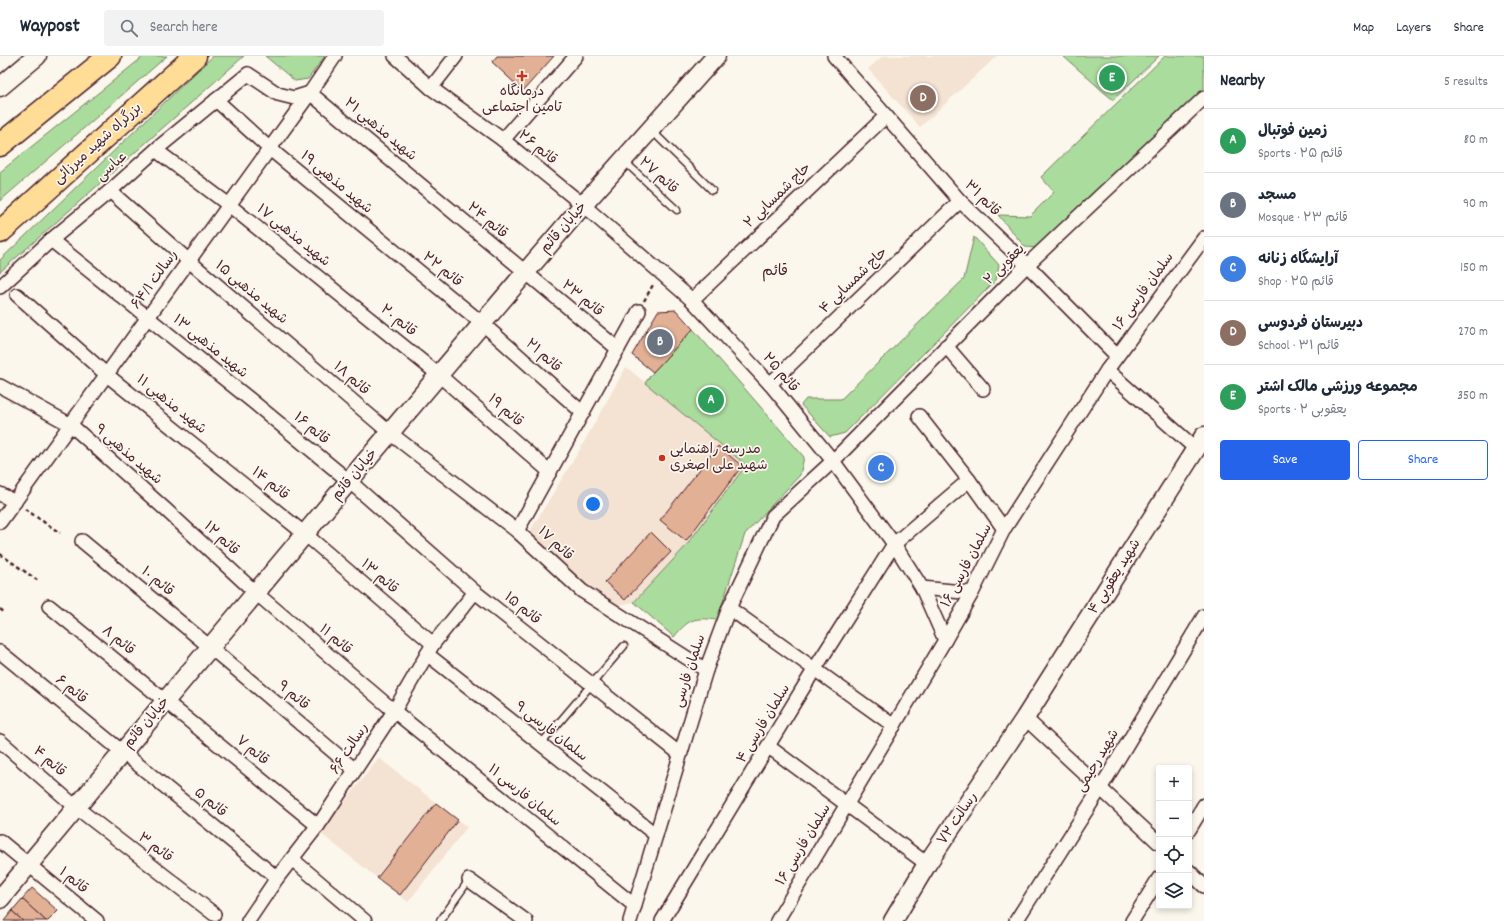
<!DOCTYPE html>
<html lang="en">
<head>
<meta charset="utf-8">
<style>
	:root { --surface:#fff; --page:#f2f2f3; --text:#1f2937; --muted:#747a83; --line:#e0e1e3; --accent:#2563eb }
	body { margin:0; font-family:Dekko,"Playpen Sans Arabic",sans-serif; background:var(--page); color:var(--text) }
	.controls { position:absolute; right:12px; bottom:12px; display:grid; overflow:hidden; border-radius:4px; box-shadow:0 2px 6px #0003 }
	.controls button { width:36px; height:36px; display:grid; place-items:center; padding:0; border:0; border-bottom:1px solid var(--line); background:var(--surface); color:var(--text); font:20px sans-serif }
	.you { position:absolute; left:593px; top:448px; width:14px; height:14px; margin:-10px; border:3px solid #fff; border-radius:50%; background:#1a73e8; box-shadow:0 0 0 6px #1a73e833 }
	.badge { display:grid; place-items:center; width:26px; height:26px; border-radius:50%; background:var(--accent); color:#fff; font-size:13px; font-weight:700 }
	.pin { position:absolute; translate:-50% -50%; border:2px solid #fff; box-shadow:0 1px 4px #0006 }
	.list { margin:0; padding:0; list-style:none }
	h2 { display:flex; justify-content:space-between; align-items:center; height:52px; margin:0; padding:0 16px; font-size:17px }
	h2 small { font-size:13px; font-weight:400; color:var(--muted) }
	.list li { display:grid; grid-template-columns:26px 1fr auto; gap:12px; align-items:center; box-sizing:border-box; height:64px; padding:0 16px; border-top:1px solid var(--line) }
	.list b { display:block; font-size:15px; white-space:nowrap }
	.list p { margin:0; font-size:13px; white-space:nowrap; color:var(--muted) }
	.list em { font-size:13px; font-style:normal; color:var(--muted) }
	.actions { display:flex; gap:8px; padding:12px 16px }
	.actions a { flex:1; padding:9px 0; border:1px solid var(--accent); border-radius:4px; text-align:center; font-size:14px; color:var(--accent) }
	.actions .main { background:var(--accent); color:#fff }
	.icon { flex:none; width:22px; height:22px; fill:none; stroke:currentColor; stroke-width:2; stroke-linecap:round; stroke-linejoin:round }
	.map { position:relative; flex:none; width:1204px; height:865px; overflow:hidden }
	header { display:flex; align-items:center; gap:24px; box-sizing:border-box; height:56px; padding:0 20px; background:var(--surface); border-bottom:1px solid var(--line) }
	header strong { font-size:19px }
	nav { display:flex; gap:22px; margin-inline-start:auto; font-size:14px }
	.search { width:280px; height:36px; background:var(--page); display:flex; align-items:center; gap:10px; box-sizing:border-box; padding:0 14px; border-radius:4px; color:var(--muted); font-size:15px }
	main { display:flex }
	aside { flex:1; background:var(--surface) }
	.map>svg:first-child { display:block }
	.built { fill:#f4e2d2 }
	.green { fill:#aadc9d; stroke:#7a7e64 }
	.building { fill:#e2b095; stroke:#4a1f2b }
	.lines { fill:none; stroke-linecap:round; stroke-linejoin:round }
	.lane-casing { stroke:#4a1f2b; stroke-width:9 }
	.street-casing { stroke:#4a1f2b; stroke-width:16 }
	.secondary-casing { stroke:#4a1f2b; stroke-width:21 }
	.highway-casing { stroke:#4a1f2b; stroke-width:25 }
	.path { stroke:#4a1f2b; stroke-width:2.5; stroke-dasharray:4 3; stroke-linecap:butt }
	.lane { stroke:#fbf7ec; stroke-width:6 }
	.street { stroke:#fbf7ec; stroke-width:13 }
	.secondary { stroke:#fbf7ec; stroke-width:18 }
	.highway { stroke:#ffdd96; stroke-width:22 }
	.poi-dot { fill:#c8321e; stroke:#fbf7ec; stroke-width:1.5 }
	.labels { text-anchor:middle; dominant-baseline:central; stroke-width:3.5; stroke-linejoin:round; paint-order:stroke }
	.poi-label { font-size:14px; fill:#4a1f2b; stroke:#fbf7ec }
	.street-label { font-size:14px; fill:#4a1f2b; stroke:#fbf7ec }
	.neighbourhood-label { font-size:15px; fill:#4a1f2b; stroke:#fbf7ec }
</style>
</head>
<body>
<header>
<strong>Waypost</strong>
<div class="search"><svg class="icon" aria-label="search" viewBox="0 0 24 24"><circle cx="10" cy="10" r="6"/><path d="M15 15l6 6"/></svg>Search here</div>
<nav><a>Map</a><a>Layers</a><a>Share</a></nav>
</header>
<main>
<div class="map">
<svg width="1204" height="865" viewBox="0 0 1204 865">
	<rect width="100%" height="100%" fill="#fbf7ec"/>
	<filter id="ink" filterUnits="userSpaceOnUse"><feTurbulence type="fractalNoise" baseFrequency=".025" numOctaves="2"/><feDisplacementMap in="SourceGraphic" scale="8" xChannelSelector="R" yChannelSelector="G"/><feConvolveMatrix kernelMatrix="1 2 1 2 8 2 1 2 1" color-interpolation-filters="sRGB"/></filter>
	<g filter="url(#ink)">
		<!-- built -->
		<g class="built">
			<polygon points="883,0 997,0 920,71 868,13"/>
			<polygon points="626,311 746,409 686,490 634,546 619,549 585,531 528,478 579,395"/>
			<polygon points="379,702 467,771 408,846 320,777"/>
		</g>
		<!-- green -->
		<g class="green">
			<polygon points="144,0 167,0 0,145 0,116"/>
			<polygon points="213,0 244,0 0,216 0,204"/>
			<polygon points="265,0 325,0 308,23 295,25"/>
			<polygon points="1063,0 1159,0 1113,44"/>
			<polygon points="1165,0 1204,0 1204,33 1038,192 1025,191 998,159 1030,160 1054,136 1041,121"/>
			<polygon points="974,181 999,209 996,224 845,377 830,381 801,349 806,343 841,343 964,223"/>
			<path d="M693 273 804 401 800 419 745 478 717 564C693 561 689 563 674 581L634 546 686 490 746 409 645 327 653 316Z"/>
		</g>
		<!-- building -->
		<g class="building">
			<polygon points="497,0 554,0 523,35 492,6"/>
			<polygon points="676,254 693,273 653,316 632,299 658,255"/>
			<polygon points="718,390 742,410 686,485 660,464"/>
			<polygon points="651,476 671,496 625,544 605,526"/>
			<polygon points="436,747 458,764 400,839 377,822"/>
			<polygon points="32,832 58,855 48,865 46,865 22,843"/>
			<polygon points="22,843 46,865 23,865 12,855"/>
			<polygon points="12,855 23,865 4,865"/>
		</g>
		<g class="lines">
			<!-- lane casing -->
			<g class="lane-casing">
				<g id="lane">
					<polyline points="652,75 712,134"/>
					<polyline points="624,105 677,154"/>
					<polyline points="541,688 624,590"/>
					<polyline points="440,865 469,824"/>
				</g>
			</g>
			<!-- street casing -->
			<g class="street-casing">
				<g id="street">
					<polyline points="395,0 431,32 503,84 583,149 692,244 770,328 833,405 894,488 922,532 972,537"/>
					<polyline points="834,0 960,145 1027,209 1117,300"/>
					<polyline points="431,32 456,0"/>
					<polyline points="216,44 270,93 483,268 583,357"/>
					<polyline points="503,84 576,0"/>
					<polyline points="161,98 229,149 439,319 550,416"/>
					<polyline points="110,135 189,205 390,377 517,475 582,535 706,614"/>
					<polyline points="51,184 252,345 349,425 475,536 680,698"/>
					<polyline points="0,231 51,184 110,135 159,91 248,18 278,38 294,42 310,37 618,293"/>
					<polyline points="17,239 107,319 305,478 433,588"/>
					<polyline points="692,244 886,60"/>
					<polyline points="946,290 983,333"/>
					<polyline points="1107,314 1196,393"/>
					<polyline points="770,328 960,145"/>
					<polyline points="0,330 71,369 165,453 256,537 394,655 635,850"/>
					<polyline points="919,360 969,424 1004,473"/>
					<polyline points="0,438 15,446"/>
					<polyline points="0,466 310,37 335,0"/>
					<polyline points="517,475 639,255"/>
					<polyline points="82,485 210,591 355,714"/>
					<polyline points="922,532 945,584"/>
					<polyline points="49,550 318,770"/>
					<polyline points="729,552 894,670"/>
					<polyline points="0,596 277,822"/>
					<polyline points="427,598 656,779"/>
					<polyline points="1025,662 1159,787"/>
					<polyline points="0,685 77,752 214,858"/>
					<polyline points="769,691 927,808"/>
					<polyline points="1189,774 1204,749"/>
					<polyline points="0,785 97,865"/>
					<polyline points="292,803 365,865"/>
					<polyline points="1189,815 1204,830"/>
					<polyline points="469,824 526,865"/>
					<polyline points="248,865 277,822 322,764 394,655 433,588 475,536"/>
					<polyline points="630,865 706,614 729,552 773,460 833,405 1027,209 1204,42"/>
					<polyline points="662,865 814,614 894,488 969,424"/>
					<polyline points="777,865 945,584 972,537 1004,473 1107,314 1204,182"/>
					<polyline points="1016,865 1100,733 1204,560"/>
					<polyline points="1132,865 1159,822"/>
				</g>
			</g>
			<!-- secondary casing -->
			<g class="secondary-casing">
				<g id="secondary">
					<polyline points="0,31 37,0"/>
					<polyline points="0,843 349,425 525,217 583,149 716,0"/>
					<polyline points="893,865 927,808 1025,662 1204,380"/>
				</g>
			</g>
			<!-- highway casing -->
			<g class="highway-casing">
				<g id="highway">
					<polyline points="0,89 110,0"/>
					<polyline points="0,176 195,0"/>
				</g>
			</g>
			<!-- path -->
			<g class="path">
				<polyline points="644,245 654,227"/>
				<polyline points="25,453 60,477"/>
				<polyline points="0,498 37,524"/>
				<polyline points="0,553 4,556"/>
			</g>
			<!-- lane -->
			<use href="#lane" class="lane"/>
			<!-- street -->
			<use href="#street" class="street"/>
			<!-- secondary -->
			<use href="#secondary" class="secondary"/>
			<!-- highway -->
			<use href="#highway" class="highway"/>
		</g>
	</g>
	<!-- markers -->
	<g class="poi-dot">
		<path d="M520 14h4v4h4v4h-4v4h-4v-4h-4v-4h4z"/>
		<circle cx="662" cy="402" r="4"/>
	</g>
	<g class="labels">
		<!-- poi labels -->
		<g class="poi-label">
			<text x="522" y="36">درمانگاه<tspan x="522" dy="16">تامین اجتماعی</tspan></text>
			<text x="670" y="394" text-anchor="start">مدرسه راهنمایی<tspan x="670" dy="16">شهید علی اصغری</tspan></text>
		</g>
		<!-- street labels -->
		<g class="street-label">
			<text transform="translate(380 74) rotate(40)">شهید مذهبی ۲۱</text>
			<text transform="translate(98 88) rotate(-42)">بزرگراه شهید میرزائی</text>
			<text transform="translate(537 92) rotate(39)">قائم ۲۶</text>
			<text transform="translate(112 111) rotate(-42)">عباسی</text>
			<text transform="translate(658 120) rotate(42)">قائم ۲۷</text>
			<text transform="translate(336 127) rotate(40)">شهید مذهبی ۱۹</text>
			<text transform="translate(778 140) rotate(-44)">حاج شمسایی ۲</text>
			<text transform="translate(982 143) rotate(45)">قائم ۳۱</text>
			<text transform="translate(487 165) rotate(40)">قائم ۲۴</text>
			<text transform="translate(564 172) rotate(-49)">خیابان قائم</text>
			<text transform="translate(293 180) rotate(39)">شهید مذهبی ۱۷</text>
			<text transform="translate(1005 209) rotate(-45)">یعقوبی ۲</text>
			<text transform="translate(442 214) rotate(39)">قائم ۲۲</text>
			<text transform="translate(155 224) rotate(-54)">رسالت ۶۴/۱</text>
			<text transform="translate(854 225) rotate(-44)">حاج شمسایی ۴</text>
			<text transform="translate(1144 236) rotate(-54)">سلمان فارسی ۱۶</text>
			<text transform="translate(251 237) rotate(40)">شهید مذهبی ۱۵</text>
			<text transform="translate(582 243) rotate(39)">قائم ۲۳</text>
			<text transform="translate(398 265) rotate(39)">قائم ۲۰</text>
			<text transform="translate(210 291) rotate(39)">شهید مذهبی ۱۳</text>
			<text transform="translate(543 300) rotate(42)">قائم ۲۱</text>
			<text transform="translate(780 317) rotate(49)">قائم ۲۵</text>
			<text transform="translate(351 323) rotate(41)">قائم ۱۸</text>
			<text transform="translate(171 349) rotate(39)">شهید مذهبی ۱۱</text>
			<text transform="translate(505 355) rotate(41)">قائم ۱۹</text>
			<text transform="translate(311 373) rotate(40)">قائم ۱۶</text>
			<text transform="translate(128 399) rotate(41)">شهید مذهبی ۹</text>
			<text transform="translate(355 419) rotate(-50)">خیابان قائم</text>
			<text transform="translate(270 428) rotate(39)">قائم ۱۴</text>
			<text transform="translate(221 483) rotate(43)">قائم ۱۲</text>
			<text transform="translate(555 488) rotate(43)">قائم ۱۷</text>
			<text transform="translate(967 510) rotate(-62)">سلمان فارسی ۱۶</text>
			<text transform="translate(379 521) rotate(41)">قائم ۱۳</text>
			<text transform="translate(1115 521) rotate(-58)">شهید یعقوبی ۴</text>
			<text transform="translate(157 526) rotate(40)">قائم ۱۰</text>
			<text transform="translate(522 553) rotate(39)">قائم ۱۵</text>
			<text transform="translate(335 584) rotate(41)">قائم ۱۱</text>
			<text transform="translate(118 585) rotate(39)">قائم ۸</text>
			<text transform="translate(690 615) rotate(-72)">سلمان فارسی</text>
			<text transform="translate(71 634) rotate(39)">قائم ۶</text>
			<text transform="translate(293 640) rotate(40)">قائم ۹</text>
			<text transform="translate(147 667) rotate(-50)">خیابان قائم</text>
			<text transform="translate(764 668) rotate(-59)">سلمان فارسی ۴</text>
			<text transform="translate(551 676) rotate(38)">سلمان فارسی ۹</text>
			<text transform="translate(350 693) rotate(-57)">رسالت ۶۶</text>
			<text transform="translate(252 695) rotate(40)">قائم ۷</text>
			<text transform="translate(1098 705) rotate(-59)">شهید رحیمی</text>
			<text transform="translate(49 706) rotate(41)">قائم ۴</text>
			<text transform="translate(524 740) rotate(39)">سلمان فارسی ۱۱</text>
			<text transform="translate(210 747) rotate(39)">قائم ۵</text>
			<text transform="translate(958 763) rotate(-56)">رسالت ۷۲</text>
			<text transform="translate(804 789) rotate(-59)">سلمان فارسی ۱۶</text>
			<text transform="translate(155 792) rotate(37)">قائم ۳</text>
			<text transform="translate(73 825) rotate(39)">قائم ۱</text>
		</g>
		<!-- neighbourhood labels -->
		<g class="neighbourhood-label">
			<text x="775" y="216">قائم</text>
		</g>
	</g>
</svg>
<div class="controls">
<button>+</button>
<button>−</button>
<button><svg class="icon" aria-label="locate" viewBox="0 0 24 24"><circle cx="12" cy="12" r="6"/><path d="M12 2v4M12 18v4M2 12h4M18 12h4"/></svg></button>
<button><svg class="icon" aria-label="layers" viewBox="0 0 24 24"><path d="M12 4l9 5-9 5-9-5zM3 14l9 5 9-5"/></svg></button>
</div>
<div class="you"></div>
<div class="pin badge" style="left:711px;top:344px;background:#2e9e5b">A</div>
<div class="pin badge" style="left:660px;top:286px;background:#6b7280">B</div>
<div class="pin badge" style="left:881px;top:412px;background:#3f7fe0">C</div>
<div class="pin badge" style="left:923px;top:42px;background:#8d6e63">D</div>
<div class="pin badge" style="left:1112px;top:22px;background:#2e9e5b">E</div>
</div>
<aside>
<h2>Nearby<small>5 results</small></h2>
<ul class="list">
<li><span class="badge" style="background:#2e9e5b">A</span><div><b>زمین فوتبال</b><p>Sports · قائم ۲۵</p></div><em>80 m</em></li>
<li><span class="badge" style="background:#6b7280">B</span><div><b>مسجد</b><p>Mosque · قائم ۲۳</p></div><em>90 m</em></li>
<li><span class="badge" style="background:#3f7fe0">C</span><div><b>آرایشگاه زنانه</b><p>Shop · قائم ۲۵</p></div><em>150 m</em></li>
<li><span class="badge" style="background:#8d6e63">D</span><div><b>دبیرستان فردوسی</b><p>School · قائم ۳۱</p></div><em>270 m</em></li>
<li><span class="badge" style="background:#2e9e5b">E</span><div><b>مجموعه ورزشی مالک اشتر</b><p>Sports · یعقوبی ۲</p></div><em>350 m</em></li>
</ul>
<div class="actions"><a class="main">Save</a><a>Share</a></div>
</aside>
</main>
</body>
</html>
